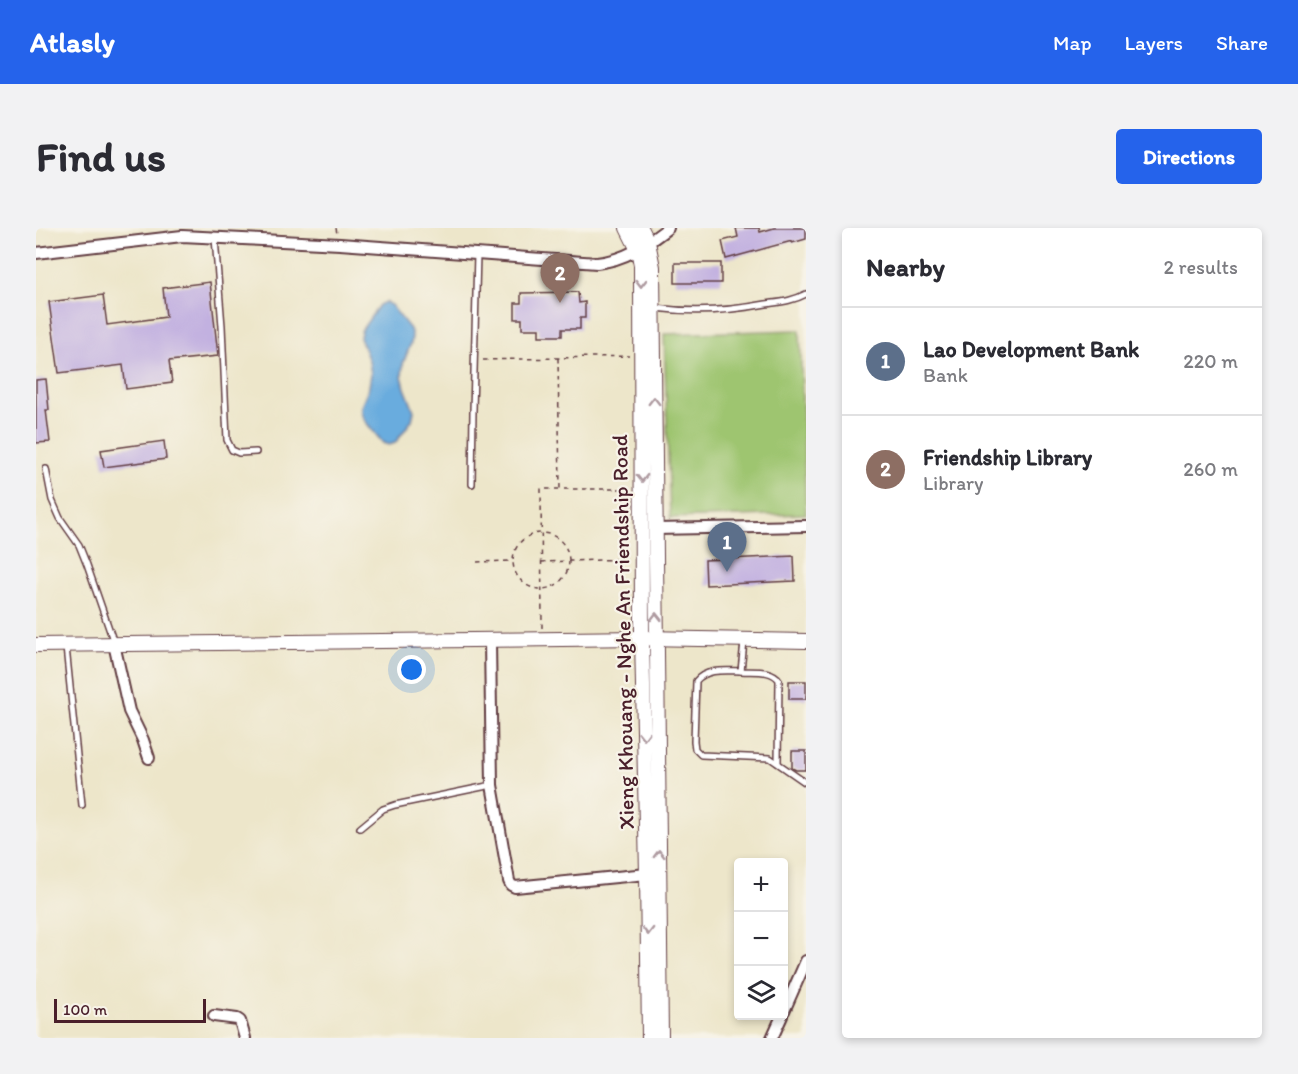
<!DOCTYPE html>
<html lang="en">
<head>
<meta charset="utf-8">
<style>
	:root { --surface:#fff; --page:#f2f2f3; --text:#2b2b33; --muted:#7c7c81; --line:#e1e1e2; --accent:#2563eb }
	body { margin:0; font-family:Itim,sans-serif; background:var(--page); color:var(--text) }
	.controls { position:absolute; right:18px; bottom:18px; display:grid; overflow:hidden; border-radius:6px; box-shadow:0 3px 9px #0003 }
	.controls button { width:54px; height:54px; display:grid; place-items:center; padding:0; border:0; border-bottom:2px solid var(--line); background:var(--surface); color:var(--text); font:30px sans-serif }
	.scale { position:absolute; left:18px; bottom:15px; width:152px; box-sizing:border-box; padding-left:6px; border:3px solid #4a1f2b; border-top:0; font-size:16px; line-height:21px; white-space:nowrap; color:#4a1f2b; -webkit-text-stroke:4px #f7f3e8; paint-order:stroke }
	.you { position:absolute; left:376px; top:442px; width:21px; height:21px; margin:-15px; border:4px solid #fff; border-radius:50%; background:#1a73e8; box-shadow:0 0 0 9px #1a73e833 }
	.badge { display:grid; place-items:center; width:39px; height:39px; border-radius:50%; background:var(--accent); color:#fff; font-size:20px; font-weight:700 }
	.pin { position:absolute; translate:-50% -50px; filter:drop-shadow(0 2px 3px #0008) }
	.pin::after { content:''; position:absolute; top:32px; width:21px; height:18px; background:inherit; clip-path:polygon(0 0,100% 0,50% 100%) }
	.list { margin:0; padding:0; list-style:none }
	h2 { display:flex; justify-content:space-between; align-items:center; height:78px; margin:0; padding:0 24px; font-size:26px }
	h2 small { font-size:20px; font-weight:400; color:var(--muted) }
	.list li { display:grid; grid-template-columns:39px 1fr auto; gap:18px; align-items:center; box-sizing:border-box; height:108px; padding:0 24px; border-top:2px solid var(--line) }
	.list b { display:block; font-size:22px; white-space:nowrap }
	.list p { margin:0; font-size:20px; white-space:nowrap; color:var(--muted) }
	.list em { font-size:20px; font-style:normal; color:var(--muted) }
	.icon { flex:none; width:33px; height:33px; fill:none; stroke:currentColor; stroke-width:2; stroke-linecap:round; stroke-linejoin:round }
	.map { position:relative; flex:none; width:770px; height:810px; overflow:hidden; border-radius:6px }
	header { display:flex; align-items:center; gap:36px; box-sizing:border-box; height:84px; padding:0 30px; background:var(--accent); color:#fff }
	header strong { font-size:28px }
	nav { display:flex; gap:33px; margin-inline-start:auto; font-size:21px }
	.intro { display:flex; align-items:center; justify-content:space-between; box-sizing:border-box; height:144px; padding:0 36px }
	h1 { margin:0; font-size:42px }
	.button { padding:15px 27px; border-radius:6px; background:var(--accent); color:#fff; font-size:21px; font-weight:700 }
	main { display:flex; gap:36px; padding:0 36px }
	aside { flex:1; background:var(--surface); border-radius:6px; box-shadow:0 3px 9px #0003 }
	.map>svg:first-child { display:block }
	.green { fill:#9ec570; stroke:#74724e; stroke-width:1.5 }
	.water { fill:#69acde; stroke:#5a6684; stroke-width:1.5 }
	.building { fill:#c2b1e0 }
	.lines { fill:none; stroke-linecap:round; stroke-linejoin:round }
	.service-casing { stroke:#623d43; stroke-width:8 }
	.minor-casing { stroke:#623d43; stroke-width:14 }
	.tertiary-casing { stroke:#623d43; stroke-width:16 }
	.path { stroke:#623d43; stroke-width:1.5; stroke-dasharray:4.5 4.5; stroke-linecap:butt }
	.service { stroke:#fff; stroke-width:5 }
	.minor { stroke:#fff; stroke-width:10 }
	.tertiary { stroke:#fff; stroke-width:14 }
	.oneway { stroke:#ae9aa0 }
	.labels { text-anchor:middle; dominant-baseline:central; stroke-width:4.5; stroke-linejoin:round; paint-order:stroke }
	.street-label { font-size:22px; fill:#4a1f2b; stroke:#f7f3e8 }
</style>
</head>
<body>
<header>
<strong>Atlasly</strong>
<nav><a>Map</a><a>Layers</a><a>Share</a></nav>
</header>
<div class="intro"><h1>Find us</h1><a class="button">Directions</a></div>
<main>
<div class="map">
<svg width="770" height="810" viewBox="0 0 770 810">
	<rect width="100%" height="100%" fill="#f7f3e8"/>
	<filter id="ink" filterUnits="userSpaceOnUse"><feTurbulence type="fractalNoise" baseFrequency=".0167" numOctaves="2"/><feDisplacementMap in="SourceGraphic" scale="12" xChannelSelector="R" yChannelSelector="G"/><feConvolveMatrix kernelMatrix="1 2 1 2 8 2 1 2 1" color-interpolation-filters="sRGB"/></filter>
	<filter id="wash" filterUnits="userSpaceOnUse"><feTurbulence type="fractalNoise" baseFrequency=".008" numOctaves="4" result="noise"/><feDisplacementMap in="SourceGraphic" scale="24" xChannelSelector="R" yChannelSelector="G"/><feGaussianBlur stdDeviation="1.35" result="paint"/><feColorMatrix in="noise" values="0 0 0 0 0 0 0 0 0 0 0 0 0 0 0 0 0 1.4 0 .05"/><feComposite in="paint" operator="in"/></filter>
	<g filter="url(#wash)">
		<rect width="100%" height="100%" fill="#ede6ca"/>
		<!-- green -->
		<polygon class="green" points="764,102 770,286 634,290 628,106"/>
		<!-- water -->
		<polygon class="water" points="349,74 355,77 374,101 376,108 375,115 367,136 366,148 369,160 378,183 376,192 359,215 353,217 347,215 329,193 325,185 325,179 333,159 335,146 333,133 324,110 325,103 343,77"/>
		<g id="blocks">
			<!-- building -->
			<g class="building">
				<polygon points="700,0 723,0 724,4 738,0 770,0 770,11 756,15 756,13 690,31 686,13 702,9"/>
				<rect x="639" y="35" width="46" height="20"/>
				<polygon points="174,54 182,128 133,133 136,155 90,161 87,137 23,145 13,74 67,67 71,97 130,89 127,60"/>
				<polygon points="542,64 543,75 549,74 549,90 544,90 544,101 526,101 526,108 503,108 503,101 486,101 486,91 479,91 479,75 485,75 485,65"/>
				<polygon points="10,151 13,182 10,182 14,214 0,215 0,152"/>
				<polygon points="128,213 130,231 68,239 65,222"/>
				<polygon points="758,328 759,353 670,357 669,332"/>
				<rect x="753" y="453" width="17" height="18"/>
				<polygon points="756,523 770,523 770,542 760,542 756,540"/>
			</g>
		</g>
	</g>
	<g filter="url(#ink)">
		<use href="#blocks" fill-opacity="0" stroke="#623d43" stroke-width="1.5"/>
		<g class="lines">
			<!-- service casing -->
			<g class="service-casing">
				<g id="service">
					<polyline points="179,10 186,98 191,212 196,222 203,225 220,224"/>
					<path d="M619 80C656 85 693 83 730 76 744 74 757 73 770 66"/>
					<polyline points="10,241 16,272 24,290 43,317 51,337 78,415"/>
					<polyline points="436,256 437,183 441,26"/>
					<path d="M708 414 705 443C690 443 671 440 660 453L658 513 659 521 665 527 734 530 770 555"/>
					<polyline points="30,419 46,577"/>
					<path d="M705 443C718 444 736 441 743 452L742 535"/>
					<polyline points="324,600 347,581 359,577 456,557"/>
				</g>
			</g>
			<!-- minor casing -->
			<g class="minor-casing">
				<g id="minor">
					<path d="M0 25 146 8 304 16 561 35C592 31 608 18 632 0"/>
					<polyline points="619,301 770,298"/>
					<polyline points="454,412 456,557 473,653 475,657 479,659 611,646"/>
					<polyline points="78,416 93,483 107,512 113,530"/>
					<polyline points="748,783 770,733"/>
					<polyline points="178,788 201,791 204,793 209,810"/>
					<polyline points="736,810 746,788"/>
				</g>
			</g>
			<!-- tertiary casing -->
			<g class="tertiary-casing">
				<g id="tertiary">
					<polyline points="591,0 602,22 605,37 606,410 611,646 613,810"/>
					<polyline points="605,0 612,14 617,39 625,810"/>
					<polyline points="0,417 606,410 770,413"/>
				</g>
			</g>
			<!-- path -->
			<g class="path">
				<polyline points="300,0 301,6"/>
				<polyline points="522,130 524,261 594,261"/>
				<polyline points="447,132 593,128"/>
				<circle cx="505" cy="333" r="28"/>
				<polyline points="441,334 476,333"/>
				<polyline points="505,334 593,331"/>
				<polyline points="506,400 505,261 523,261"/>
			</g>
			<!-- service -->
			<use href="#service" class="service"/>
			<!-- minor -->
			<use href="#minor" class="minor"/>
			<!-- tertiary -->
			<use href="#tertiary" class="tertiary"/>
		</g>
		<!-- one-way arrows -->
		<defs><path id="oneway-chevron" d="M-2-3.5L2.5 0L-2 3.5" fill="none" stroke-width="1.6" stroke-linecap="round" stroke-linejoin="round" transform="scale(1.5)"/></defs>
		<g class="oneway">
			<use href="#oneway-chevron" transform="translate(605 55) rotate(90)"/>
			<use href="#oneway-chevron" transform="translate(618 173) rotate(-90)"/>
			<use href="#oneway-chevron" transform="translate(606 250) rotate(90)"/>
			<use href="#oneway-chevron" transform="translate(620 389) rotate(-91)"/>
			<use href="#oneway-chevron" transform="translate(608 508) rotate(89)"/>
			<use href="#oneway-chevron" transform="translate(623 626) rotate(-91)"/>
			<use href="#oneway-chevron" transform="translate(612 703) rotate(89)"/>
		</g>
	</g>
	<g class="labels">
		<!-- street labels -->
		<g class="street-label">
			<text transform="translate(587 404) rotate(-91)">Xieng Khouang - Nghe An Friendship Road</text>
		</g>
	</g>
</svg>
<div class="controls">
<button>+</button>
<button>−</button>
<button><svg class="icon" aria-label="layers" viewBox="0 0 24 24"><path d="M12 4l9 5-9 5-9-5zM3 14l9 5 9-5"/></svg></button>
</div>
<div class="scale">100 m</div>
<div class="you"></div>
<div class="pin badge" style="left:691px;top:344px;background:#5c6f8a">1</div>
<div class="pin badge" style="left:524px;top:75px;background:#8d6e63">2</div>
</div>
<aside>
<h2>Nearby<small>2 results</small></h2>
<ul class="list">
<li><span class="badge" style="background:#5c6f8a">1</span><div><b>Lao Development Bank</b><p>Bank</p></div><em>220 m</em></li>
<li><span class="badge" style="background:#8d6e63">2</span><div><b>Friendship Library</b><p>Library</p></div><em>260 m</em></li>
</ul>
</aside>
</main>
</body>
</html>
